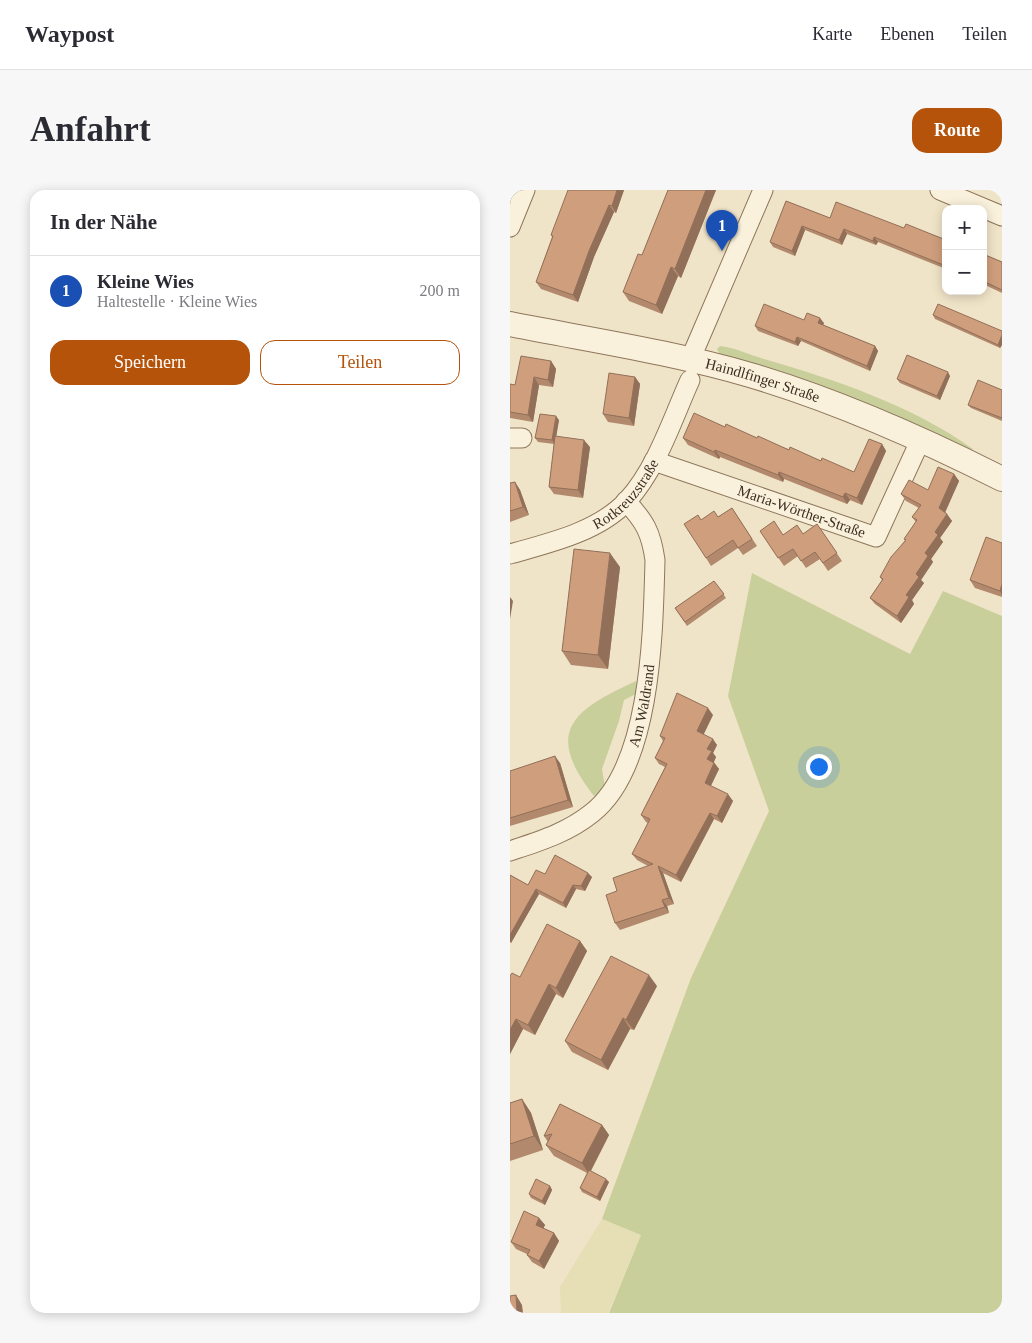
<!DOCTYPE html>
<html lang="de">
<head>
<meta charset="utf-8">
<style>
	:root { --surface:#fff; --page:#f7f7f7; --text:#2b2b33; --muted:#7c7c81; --line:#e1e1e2; --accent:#b45309 }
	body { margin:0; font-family:"Times New Roman",serif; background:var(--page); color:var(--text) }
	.controls { position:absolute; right:15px; top:15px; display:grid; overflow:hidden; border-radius:10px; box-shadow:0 2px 12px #0003 }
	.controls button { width:45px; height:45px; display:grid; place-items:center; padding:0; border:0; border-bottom:1px solid var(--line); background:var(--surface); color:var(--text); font:25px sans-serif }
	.you { position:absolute; left:308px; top:576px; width:18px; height:18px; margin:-12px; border:4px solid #fff; border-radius:50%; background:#1a73e8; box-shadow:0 0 0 8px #1a73e833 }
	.badge { display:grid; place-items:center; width:32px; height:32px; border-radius:50%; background:var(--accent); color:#fff; font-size:16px; font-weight:700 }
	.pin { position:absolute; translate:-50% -41px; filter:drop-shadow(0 1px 2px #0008) }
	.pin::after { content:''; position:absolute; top:26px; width:18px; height:15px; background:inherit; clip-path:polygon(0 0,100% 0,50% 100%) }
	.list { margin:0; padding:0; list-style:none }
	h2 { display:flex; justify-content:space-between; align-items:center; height:65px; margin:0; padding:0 20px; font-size:21px }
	h2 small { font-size:16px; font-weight:400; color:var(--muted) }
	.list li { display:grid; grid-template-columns:32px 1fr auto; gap:15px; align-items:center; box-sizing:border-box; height:70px; padding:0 20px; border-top:1px solid var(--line) }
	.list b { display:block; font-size:19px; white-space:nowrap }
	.list p { margin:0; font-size:16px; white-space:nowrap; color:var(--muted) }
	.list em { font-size:16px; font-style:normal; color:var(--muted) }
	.actions { display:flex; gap:10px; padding:15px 20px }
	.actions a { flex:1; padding:11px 0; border:1px solid var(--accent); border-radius:15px; text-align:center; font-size:18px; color:var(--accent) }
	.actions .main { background:var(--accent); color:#fff }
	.map { position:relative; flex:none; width:492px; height:1123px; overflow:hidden; border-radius:15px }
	header { display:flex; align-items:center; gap:30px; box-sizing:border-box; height:70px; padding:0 25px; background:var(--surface); border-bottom:1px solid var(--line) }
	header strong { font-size:24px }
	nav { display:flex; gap:28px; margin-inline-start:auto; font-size:18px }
	.intro { display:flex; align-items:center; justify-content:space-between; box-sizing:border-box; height:120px; padding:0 30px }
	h1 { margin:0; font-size:35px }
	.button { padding:12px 22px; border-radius:15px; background:var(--accent); color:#fff; font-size:18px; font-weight:700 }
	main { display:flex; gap:30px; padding:0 30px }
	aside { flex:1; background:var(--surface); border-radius:15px; box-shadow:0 2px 12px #0003 }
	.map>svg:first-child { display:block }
	.farmland { fill:#e6deb5 }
	.green { fill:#c9cf9b }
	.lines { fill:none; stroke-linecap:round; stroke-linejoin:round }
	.minor-casing { stroke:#8d765c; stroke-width:21 }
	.tertiary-casing { stroke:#8d765c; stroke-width:26 }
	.minor { stroke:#faf1dc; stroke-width:19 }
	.tertiary { stroke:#faf1dc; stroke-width:24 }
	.wall { fill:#b2896c }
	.shaded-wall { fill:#916f58 }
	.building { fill:#cf9f7d; stroke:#916f58 }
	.labels { text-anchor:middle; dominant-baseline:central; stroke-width:5; stroke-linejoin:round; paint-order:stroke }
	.street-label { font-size:15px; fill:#3d2e20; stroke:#f7eed8 }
</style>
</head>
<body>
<header>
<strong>Waypost</strong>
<nav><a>Karte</a><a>Ebenen</a><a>Teilen</a></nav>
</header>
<div class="intro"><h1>Anfahrt</h1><a class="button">Route</a></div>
<main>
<aside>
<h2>In der Nähe<small></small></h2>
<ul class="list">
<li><span class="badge" style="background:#1a4fb4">1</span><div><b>Kleine Wies</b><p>Haltestelle · Kleine Wies</p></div><em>200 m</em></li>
</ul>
<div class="actions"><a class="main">Speichern</a><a>Teilen</a></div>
</aside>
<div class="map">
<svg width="492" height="1123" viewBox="0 0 492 1123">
	<rect width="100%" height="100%" fill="#f0e4c8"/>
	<!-- farmland -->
	<polygon class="farmland" points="92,1029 131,1045 98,1123 51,1123 50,1097"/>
	<!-- green -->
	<g class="green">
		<path d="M210 156C224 157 240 165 254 169 326 190 401 215 463 259L459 261 210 165 207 159Z"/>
		<polygon points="242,383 400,464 433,401 492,426 492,1123 99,1123 131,1045 92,1029 181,788 259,621 218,506"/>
		<path d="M126 491 128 503 114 510 109 531 92 579 95 597 84 606C33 541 63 520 126 491Z"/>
	</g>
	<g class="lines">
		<!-- minor casing -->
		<g class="minor-casing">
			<g id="minor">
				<polyline points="430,0 492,26"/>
				<polyline points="0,37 15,0"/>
				<polyline points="180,170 253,0"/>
				<polyline points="0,248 12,248"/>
				<path id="s1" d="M144 271 366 347 411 249"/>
				<path id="s2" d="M0 364C39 353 88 342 117 311 147 278 162 230 180 190"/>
				<path id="s3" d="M0 661C30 651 57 643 82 623 142 576 143 440 145 370 141 342 135 332 116 311"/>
			</g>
		</g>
		<!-- tertiary casing -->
		<g class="tertiary-casing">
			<g id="tertiary">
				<path id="s4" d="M0 134C80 150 162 162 240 185 328 211 411 248 492 289"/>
			</g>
		</g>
		<!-- minor -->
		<use href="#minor" class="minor"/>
		<!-- tertiary -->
		<use href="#tertiary" class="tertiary"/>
	</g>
	<!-- wall -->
	<g class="wall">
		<polygon points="114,0 106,23 104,22 84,67 68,112 31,99 26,92 42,47 41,45"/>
		<polygon points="158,0 206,0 171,88 168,86 152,124 119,111 113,102 132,65"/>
		<polygon points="276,11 320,28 394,38 436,50 436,79 368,52 366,55 337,44 332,55 295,40 285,66 263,57 260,52"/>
		<polygon points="473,64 492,72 492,103 473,94"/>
		<polygon points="423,125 492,141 492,155 490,158 425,129"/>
		<polygon points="294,130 314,133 313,135 365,156 368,161 360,181 291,151 288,156 248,141 245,136"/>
		<polygon points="41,171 46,179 43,197 29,195 23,232 0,228 0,194 5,195"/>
		<polygon points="440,186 430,210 390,193 387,189"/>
		<polygon points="125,187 130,194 124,236 98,232 93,224"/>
		<polygon points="492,200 492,231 461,218 458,215"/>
		<polygon points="49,230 46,246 80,257 73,308 44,304 39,297 44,254 28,252 25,248"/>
		<polygon points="215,237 344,282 372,254 376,261 352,315 340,310 337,314 274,289 273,292 210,267 209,269 178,255 173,248"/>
		<polygon points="444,284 449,291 435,322 442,331 430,348 433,352 421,369 423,372 411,390 414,393 402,410 404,414 391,433 365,414 360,408 372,390 370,387 395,350 394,349 406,332 402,327 409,318 396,311 391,304 418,300"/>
		<polygon points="5,292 10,300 19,325 0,332 0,293"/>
		<polygon points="222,318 247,356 233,365 228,358 201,376 196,368 191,330 208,327"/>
		<polygon points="307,334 332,371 318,381 310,369 296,378 288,366 274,376 250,341 273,345 293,344"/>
		<polygon points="492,353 492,407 465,398 460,390"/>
		<polygon points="110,377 98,479 61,475 52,461"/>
		<polygon points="204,391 216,408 177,436 165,418"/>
		<polygon points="203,525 193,544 207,555 203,563 206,567 204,572 209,579 201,596 223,611 212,633 204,629 171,692 153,683 164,714 157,716 159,723 110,740 105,733 107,701 138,676 127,670 122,664 138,633 136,632 131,625 155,577 149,574 145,568 153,551 150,546"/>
		<polygon points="50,573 63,617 0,636 0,581"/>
		<polygon points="35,684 82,687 75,701 66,699 56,718 29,704 1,753 0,752 0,685 18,695"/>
		<polygon points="70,751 77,761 53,808 46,804 25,845 13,839 0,864 0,786 10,787"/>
		<polygon points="147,796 124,840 120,839 98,880 62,862 55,851"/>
		<polygon points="12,909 21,923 33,960 0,971 0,913"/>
		<polygon points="50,914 92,935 99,945 81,981 99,992 90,1011 72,1002 70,998 77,983 44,966 36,955 38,952 34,946"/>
		<polygon points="40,996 42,1000 35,1015 21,1008 19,1004"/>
		<polygon points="29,1028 35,1035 33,1038 44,1043 49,1051 34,1079 22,1072 17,1065 17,1064 6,1059 1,1052"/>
	</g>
	<!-- shaded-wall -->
	<g class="shaded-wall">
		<polygon points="107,0 114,0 106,23 102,16"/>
		<polygon points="196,0 206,0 171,88 165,79"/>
		<polygon points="99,15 104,22 84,67 68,112 63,105 79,61"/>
		<polygon points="292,36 295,40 285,66 282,61"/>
		<polygon points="334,39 337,44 332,55 329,50"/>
		<polygon points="364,47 368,52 366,55 363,51"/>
		<polygon points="161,77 168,86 152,124 146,115"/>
		<polygon points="310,128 314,133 312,138 308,133"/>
		<polygon points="492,145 492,155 490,158 488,155"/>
		<polygon points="287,147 291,151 288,156 285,152"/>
		<polygon points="365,156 368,161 360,181 357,176"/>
		<polygon points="41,171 46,179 43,197 38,190"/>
		<polygon points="438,182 440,186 430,210 427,206"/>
		<polygon points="24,187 29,195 23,232 18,225"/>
		<polygon points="125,187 130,194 124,236 119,228"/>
		<polygon points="46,226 49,230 45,254 42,250"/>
		<polygon points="74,250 80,257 73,308 68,300"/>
		<polygon points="372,254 376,261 352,315 347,308"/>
		<polygon points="205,260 210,267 209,269 204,262"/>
		<polygon points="269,282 274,289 273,292 268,285"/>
		<polygon points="444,284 449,291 434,325 429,318"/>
		<polygon points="5,292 10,300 19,325 13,317"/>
		<polygon points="335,303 340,310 337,314 333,307"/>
		<polygon points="437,324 442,331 430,348 433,352 421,369 423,372 411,390 414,393 402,410 404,414 391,433 387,426 425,342"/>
		<polygon points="100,363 110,377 98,479 88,465"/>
		<polygon points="492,394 492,405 490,401"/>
		<polygon points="0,407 3,411 0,429"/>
		<polygon points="198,518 203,525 192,548 187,541"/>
		<polygon points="203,549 207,555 203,563 206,567 202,576 197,569 197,559"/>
		<polygon points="45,566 50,573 63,617 58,610"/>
		<polygon points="204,573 209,579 199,599 195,593"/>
		<polygon points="218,604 223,611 212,633 207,626"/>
		<polygon points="200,623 204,629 171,692 166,685"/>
		<polygon points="148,676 153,683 164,714 159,708"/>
		<polygon points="78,683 82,687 75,701 71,696"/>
		<polygon points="63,695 66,699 56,718 53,713"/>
		<polygon points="26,699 29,704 1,753 0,751 0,745"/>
		<polygon points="152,710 157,716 159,723 155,717"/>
		<polygon points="70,751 77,761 53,808 46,798"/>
		<polygon points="139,785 147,796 124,840 116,830"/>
		<polygon points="39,794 46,804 25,845 18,835"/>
		<polygon points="113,828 120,839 98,880 91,870"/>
		<polygon points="6,829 13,839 0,864 0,840"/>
		<polygon points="12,909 21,923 33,960 24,946"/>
		<polygon points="92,935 99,945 79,984 72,973"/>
		<polygon points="96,989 99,992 90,1011 87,1007"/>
		<polygon points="40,996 42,1000 35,1015 32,1011"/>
		<polygon points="29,1028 35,1035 32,1042 26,1035"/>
		<polygon points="44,1043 49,1051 34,1079 29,1071"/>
		<polygon points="6,1105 12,1115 13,1123 7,1123"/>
	</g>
	<!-- building -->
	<g class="building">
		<polygon points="58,0 107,0 102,16 99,15 79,61 63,105 26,92 43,46 41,45"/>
		<polygon points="158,0 196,0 165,79 161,77 146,115 113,102 128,64 132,65"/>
		<polygon points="276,11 320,28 326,12 394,38 396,34 436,50 436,76 364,47 363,51 334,39 329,50 292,36 282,61 260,52"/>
		<polygon points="473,64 492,72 492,100 473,91"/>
		<polygon points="254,114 294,130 297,123 310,128 308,133 365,156 357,176 287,147 285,152 245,136"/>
		<polygon points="428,114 492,141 492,145 488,155 423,125"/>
		<polygon points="397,165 438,182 427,206 387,189"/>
		<polygon points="11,166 41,171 38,190 24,187 18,225 0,222 0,194 5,195"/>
		<polygon points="99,183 125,187 119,228 93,224"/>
		<polygon points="468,190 492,200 492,228 458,215"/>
		<polygon points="184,223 215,237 216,234 247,248 248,246 279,260 280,257 311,271 312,268 344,282 359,249 372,254 347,308 335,303 333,307 269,282 268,285 205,260 204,262 173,248"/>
		<polygon points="30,224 46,226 42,250 25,248"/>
		<polygon points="45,246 74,250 68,300 39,297"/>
		<polygon points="428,277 444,284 429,318 437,324 425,342 428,345 415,363 418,366 406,384 409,387 396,405 399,407 387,426 360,408 373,389 370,387 381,367 396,350 394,349 407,330 402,327 411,315 391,304 399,290 418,300"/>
		<polygon points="5,292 13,317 0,321 0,293"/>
		<polygon points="222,318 242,349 228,358 223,350 196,368 174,334 188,325 191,330 204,321 208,327"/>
		<polygon points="264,331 273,345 287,335 293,344 307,334 327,363 313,373 305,362 291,371 283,359 268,368 250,341"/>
		<polygon points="476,347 492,353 492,394 490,401 460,390"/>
		<polygon points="64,359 100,363 88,465 52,461"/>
		<polygon points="204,391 214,404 175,432 165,418"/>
		<polygon points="167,503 198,518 187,541 203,549 197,559 202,561 197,569 204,573 195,593 218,604 207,626 200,623 166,685 148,676 159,708 152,710 155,717 105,733 96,705 107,701 103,688 143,674 122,664 140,629 131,625 157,574 145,568 155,548 150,546"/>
		<polygon points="45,566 58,610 0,628 0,581"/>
		<polygon points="45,665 78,683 71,696 63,695 53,713 26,699 0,745 0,685 18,695 26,680 35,684"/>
		<polygon points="37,734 70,751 46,798 39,794 18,835 6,829 0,840 0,786 2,783 10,787"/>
		<polygon points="101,766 139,785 116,830 113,828 91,870 55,851"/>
		<polygon points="12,909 24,946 0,954 0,913"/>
		<polygon points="50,914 92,935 72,973 36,955 42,944 34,946"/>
		<polygon points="79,980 96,989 87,1007 70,998"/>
		<polygon points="26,989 40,996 32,1011 19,1004"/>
		<polygon points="14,1021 29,1028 26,1035 44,1043 29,1071 17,1065 20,1060 1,1052"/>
		<polygon points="6,1105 7,1123 0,1123 0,1106"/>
	</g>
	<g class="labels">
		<!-- street labels -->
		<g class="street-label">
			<text stroke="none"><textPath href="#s4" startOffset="259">Haindlfinger Straße</textPath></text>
			<text stroke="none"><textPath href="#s2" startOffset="134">Rotkreuzstraße</textPath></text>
			<text stroke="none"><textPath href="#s1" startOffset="156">Maria-Wörther-Straße</textPath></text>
			<text stroke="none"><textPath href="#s3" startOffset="212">Am Waldrand</textPath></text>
		</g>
	</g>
</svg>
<div class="controls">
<button>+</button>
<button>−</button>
</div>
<div class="you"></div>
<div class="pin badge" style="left:212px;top:61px;background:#1a4fb4">1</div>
</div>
</main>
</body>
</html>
